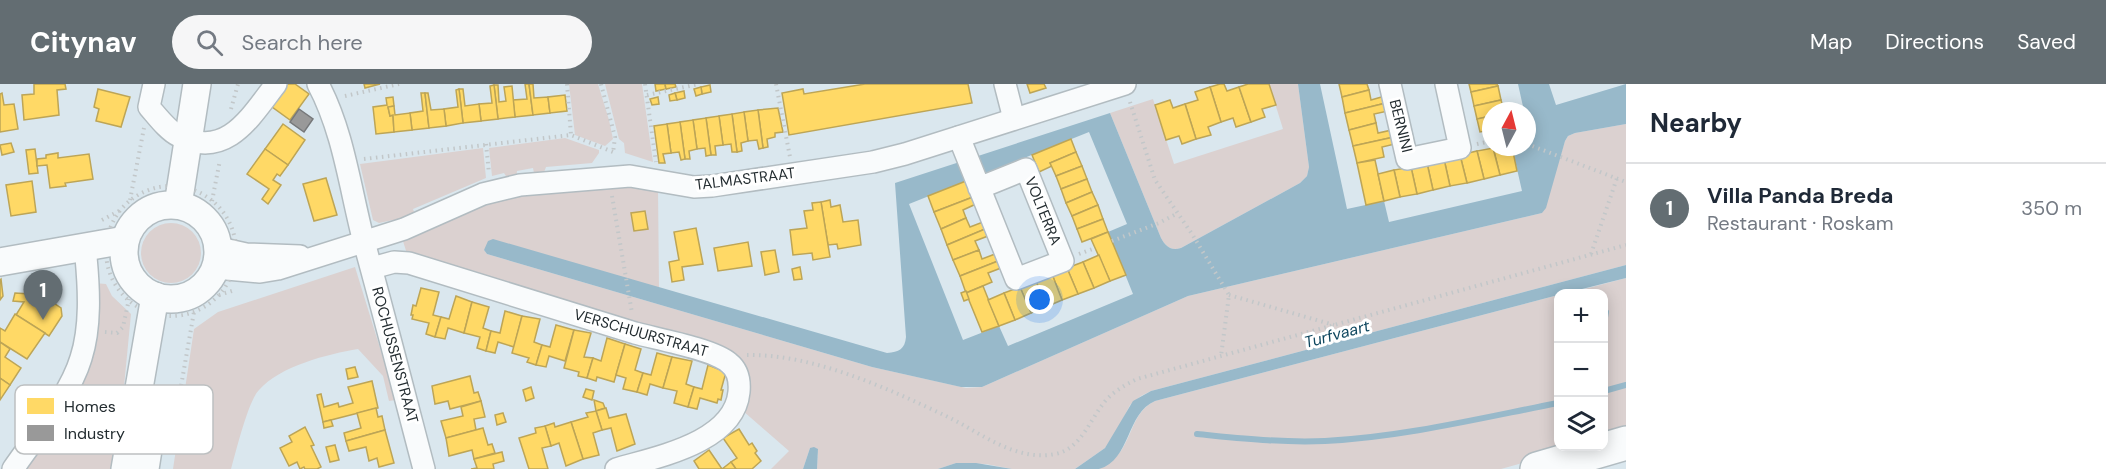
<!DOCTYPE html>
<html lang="en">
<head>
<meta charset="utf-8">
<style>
	:root { --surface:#fff; --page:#f6f6f7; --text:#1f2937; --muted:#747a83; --line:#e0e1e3; --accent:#636d72 }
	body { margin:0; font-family:"DM Sans",sans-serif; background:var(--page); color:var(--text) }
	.controls { position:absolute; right:18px; bottom:18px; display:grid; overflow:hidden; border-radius:12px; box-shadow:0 3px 15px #0003 }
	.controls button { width:54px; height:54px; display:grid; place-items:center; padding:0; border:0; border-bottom:2px solid var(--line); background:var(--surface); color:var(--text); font:30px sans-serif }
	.compass { position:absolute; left:1482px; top:18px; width:54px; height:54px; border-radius:50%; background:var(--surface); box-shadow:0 3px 15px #0003; rotate:7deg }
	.you { position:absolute; left:1040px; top:216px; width:21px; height:21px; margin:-15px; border:4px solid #fff; border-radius:50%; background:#1a73e8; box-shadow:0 0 0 9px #1a73e833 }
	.badge { display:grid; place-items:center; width:39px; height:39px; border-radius:50%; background:var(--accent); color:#fff; font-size:20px; font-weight:700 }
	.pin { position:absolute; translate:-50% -50px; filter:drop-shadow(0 2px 3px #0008) }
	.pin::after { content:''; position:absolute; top:32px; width:21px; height:18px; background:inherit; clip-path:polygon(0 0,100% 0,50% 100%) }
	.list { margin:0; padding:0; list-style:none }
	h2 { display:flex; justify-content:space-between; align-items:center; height:78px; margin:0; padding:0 24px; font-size:26px }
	h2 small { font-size:20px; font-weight:400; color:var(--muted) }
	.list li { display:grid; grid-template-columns:39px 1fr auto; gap:18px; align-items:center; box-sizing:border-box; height:90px; padding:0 24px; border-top:2px solid var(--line) }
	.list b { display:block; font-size:22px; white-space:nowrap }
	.list p { margin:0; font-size:20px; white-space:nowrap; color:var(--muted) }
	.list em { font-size:20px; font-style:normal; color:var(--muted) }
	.icon { flex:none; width:33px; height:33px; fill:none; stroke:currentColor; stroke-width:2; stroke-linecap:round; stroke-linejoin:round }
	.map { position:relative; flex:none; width:1626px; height:385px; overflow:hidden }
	header { display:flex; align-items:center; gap:36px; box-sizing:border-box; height:84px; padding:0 30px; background:var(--accent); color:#fff }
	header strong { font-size:28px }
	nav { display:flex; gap:33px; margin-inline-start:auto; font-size:21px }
	.search { width:420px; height:54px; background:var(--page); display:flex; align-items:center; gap:15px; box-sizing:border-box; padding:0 21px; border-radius:33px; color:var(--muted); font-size:22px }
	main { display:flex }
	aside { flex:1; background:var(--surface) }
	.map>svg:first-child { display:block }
	.green { fill:#dbd1d0 }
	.water { fill:#98b9ca; fill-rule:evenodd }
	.homes { fill:#ffd966; stroke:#bda556; stroke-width:1.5 }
	.industry { fill:#999; stroke:#76787a; stroke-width:1.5 }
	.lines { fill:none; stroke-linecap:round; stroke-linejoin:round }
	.stream { stroke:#98b9ca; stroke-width:6 }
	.minor-casing { stroke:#b2bcc1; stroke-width:24 }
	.tertiary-casing { stroke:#b2bcc1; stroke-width:30 }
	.primary-casing { stroke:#b2bcc1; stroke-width:36 }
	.path { stroke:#c2c7c9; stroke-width:4; stroke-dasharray:1.5 4.5; stroke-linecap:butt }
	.minor { stroke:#f9fbfc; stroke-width:21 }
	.tertiary { stroke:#f9fbfc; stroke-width:27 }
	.primary { stroke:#f9fbfc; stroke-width:33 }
	.labels { text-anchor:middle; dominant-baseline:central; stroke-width:6; stroke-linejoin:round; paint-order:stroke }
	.street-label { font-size:15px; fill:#232c30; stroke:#fff }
	.water-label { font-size:16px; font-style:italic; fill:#0f475f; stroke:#fff }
	.key { fill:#fff; stroke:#bdc0c1; stroke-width:1.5 }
	.key-label { font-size:16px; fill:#232c30 }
</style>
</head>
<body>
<header>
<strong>Citynav</strong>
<div class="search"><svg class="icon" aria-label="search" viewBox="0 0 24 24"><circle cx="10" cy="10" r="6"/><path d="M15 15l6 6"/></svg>Search here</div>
<nav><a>Map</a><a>Directions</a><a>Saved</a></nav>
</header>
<main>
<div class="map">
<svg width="1626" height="385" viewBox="0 0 1626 385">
	<rect width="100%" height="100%" fill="#dae7ee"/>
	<!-- green -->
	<g class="green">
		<polygon points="569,0 598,0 609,36 613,55 605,62 575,51"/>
		<polygon points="605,0 642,0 653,78 625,69 624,59 619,55"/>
		<path d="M1269 0H1298L1309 83 1307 92 1300 99 1181 164C1171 167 1166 163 1161 154L1110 29 1153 15 1174 80 1283 45Z"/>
		<polygon points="1626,40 1626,181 1151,307 1141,312 1130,321 1114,353 1105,364 1075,385 1012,385 986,380 956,379 938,385 817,385 818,365 810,364 803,385 771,385 789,367 743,327 741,280 408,173 402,154 517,108 583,103 658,104 659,204 493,156 484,166 487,170 872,283 966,304 982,303 991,299 1188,212 1542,129 1565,57 1568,52 1575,49"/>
		<polygon points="565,54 599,66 599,69 592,79 546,83 543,91 534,89 533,84 517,87 516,95 509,97 504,89 492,92 489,64"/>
		<polygon points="483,64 486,94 413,125 415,131 395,139 393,136 379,139 373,136 360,80"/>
		<circle cx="171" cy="169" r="30"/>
		<path d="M355 183 396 316 389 317 383 292 358 265C328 270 280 282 259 306 248 317 236 368 231 385H173L194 245 218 228Z"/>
		<polygon points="1626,194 1626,349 1604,355 1604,210 1566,210"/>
		<polygon points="94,199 106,200 112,212 131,230 116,385 26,385 85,291 95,268 97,254"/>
		<path d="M1558 211V362L1580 363 1501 385H1099C1107 380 1115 375 1121 367 1133 349 1134 327 1155 317Z"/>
	</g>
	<!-- water -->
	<g class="water">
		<path d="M1298 0H1320L1347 125 1384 117 1389 138 1522 107 1512 63H1527V27H1524L1518 0H1549L1556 21 1626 0V40L1575 49 1568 52 1565 57 1546 124 1542 129 1188 212 982 303H961L872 283 487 170 484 166 488 157 493 155 887 269C899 268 905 265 906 253L895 99 1110 29 1161 154C1166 163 1171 167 1181 164L1300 99 1307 92 1309 83ZM1089 48 1127 140 1108 148 1133 210 1008 262 999 242 963 256 909 120Z"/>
		<path d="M1626 181V194L1566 209 1558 210V211L1155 317C1126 329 1131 376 1099 385 1092 385 1082 385 1075 385L1105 364 1133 317 1151 307Z"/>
		<polygon points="814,363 818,365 817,385 803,385 810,364"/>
		<polygon points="956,379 976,379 1012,385 938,385"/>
	</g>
	<!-- homes -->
	<g class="homes">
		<polygon points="34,0 65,0 66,5 57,6 59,31 24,36 22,11 34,10"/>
		<polygon points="282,0 295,0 309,10 290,36 268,20"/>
		<polygon points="364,0 380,0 365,4"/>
		<polygon points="525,0 529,0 533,31 515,33 513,16 527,15"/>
		<polygon points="529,0 533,0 534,14 548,13 550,29 533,31"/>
		<polygon points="655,0 665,0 666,5 656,7"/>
		<polygon points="665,0 675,0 676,3 666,5"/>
		<polygon points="865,0 968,0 972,19 789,51 782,9 803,5 804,10"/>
		<polygon points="1027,0 1044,0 1046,4 1030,9"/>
		<polygon points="1220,0 1224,0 1227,7 1239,3 1251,38 1236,43 1233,34 1221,38 1210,3"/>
		<polygon points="1248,0 1269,0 1276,21 1262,25 1265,33 1251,38 1239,3"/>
		<polygon points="1339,0 1367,0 1369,6 1342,13"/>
		<polygon points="1469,0 1497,0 1498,2 1471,8"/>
		<polygon points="494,1 498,1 499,18 506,17 504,3 512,2 515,33 498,35"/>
		<polygon points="494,1 498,35 481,37 479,20 492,19 490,2"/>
		<polygon points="710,1 711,8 702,10 701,3"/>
		<polygon points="1498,2 1501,16 1474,22 1471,8"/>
		<polygon points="701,3 702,10 696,12 694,5"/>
		<polygon points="1210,3 1221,38 1208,43 1211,51 1196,55 1185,20 1198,16 1195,8"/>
		<polygon points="98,5 130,13 121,43 96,37 99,25 94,23"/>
		<polygon points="459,5 463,5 465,22 479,20 481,37 463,39"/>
		<polygon points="459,5 463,39 446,42 444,25 458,23 456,6"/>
		<polygon points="1369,6 1371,16 1385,12 1386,19 1345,29 1342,13"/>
		<polygon points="684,7 685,14 677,16 675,9"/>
		<polygon points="2,9 4,21 14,20 18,45 0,48 0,10"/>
		<polygon points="421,9 425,9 429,44 412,46 410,29 423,27"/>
		<polygon points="425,9 428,9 431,26 444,25 446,42 429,44"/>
		<polygon points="675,9 677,16 670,17 669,11"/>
		<polygon points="565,11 567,27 550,29 548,13"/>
		<polygon points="393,13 394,22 388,23 390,32 393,31 394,48 376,50 373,23 387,21 386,14"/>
		<polygon points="658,13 659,20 652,21 650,15"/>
		<polygon points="1170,16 1173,24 1185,20 1196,55 1182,60 1179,52 1166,56 1155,21"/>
		<polygon points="1501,16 1504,27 1491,27 1491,32 1477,35 1474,22"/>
		<polygon points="1386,19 1388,27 1374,30 1376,39 1349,46 1345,29"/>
		<polygon points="394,22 395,31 410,29 412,46 394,48 393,31 390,32 388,23"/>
		<polygon points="778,24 783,48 775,49 775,53 767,55 768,63 763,64 758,26"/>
		<polygon points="758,26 763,64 759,65 757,56 748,57 744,28"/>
		<polygon points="744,28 748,57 741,59 742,67 737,68 732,30"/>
		<polygon points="732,30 737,68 732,68 731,60 723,61 719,32"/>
		<polygon points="719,32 723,61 715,62 716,71 711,71 706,34"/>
		<polygon points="1491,32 1491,46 1480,48 1477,35"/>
		<polygon points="706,34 711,71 706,72 705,64 697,65 693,36"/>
		<polygon points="693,36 697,65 689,67 690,75 685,75 680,38"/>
		<polygon points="680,38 685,75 681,76 679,68 671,69 667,40"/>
		<polygon points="1376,39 1378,49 1392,46 1394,53 1353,62 1349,46"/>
		<polygon points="283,40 305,56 288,81 265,65"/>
		<polygon points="667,40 671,69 663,70 665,79 659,79 654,42"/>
		<polygon points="1394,53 1395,60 1382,63 1384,73 1357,79 1353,62"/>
		<polygon points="1071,55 1076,68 1050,79 1052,82 1039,88 1032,71"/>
		<polygon points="11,59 14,68 2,71 0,61"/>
		<polygon points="1493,63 1512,63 1517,87 1500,91"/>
		<polygon points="1493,64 1500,91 1484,95 1477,67"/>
		<polygon points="35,65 38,89 29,90 26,66"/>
		<polygon points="265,65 288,81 280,92 277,90 273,96 281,101 268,120 262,115 269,105 247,90"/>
		<polygon points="1477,67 1484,95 1467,99 1460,71"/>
		<polygon points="1076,68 1082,82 1056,92 1050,79"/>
		<polygon points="58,69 58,74 89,70 93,95 65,99 66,102 50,104 47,81 37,82 37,75 46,74 46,71"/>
		<polygon points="1460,71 1467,99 1450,102 1444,75"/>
		<polygon points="1444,75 1450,102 1433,106 1427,79"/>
		<polygon points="1375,76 1384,117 1366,121 1357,79"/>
		<polygon points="1427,79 1433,106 1417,110 1411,83"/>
		<polygon points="1082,82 1087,95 1061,105 1056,92"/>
		<polygon points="1411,83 1417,110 1400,113 1394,86"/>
		<polygon points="1394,86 1400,113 1384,117 1378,90"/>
		<polygon points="326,94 337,131 314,137 303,100"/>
		<polygon points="1087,95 1092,108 1066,119 1061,105"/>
		<polygon points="32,97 36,128 11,132 6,101"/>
		<polygon points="966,97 973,113 934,128 928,112"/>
		<polygon points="1092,108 1098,121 1072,132 1066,119"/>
		<polygon points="973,113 976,120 963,126 966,134 941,145 934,128"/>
		<polygon points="830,116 831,123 840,121 843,138 858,136 861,161 838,165 837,160 828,161 821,118"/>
		<polygon points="821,118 830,173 813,176 812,169 793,171 790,146 807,144 804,127 813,126 812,119"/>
		<polygon points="1098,121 1103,135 1077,145 1072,132"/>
		<polygon points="645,127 648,145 634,147 631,129"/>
		<polygon points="966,134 970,143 983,138 985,145 947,161 941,145"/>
		<polygon points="1103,135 1108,148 1082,158 1077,145"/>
		<polygon points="696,144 703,180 682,183 684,196 672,198 669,178 679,176 674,148"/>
		<polygon points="985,145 988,152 975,157 979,166 953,176 947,161"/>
		<polygon points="1108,148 1126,191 1110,197 1091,155"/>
		<polygon points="748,158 752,182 718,187 714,164"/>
		<polygon points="775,166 779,188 765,191 761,168"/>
		<polygon points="979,166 982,175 995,170 998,177 960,192 953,176"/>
		<polygon points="1099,171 1110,197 1094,204 1083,178"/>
		<polygon points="998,177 1001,184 988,189 992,198 966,209 960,192"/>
		<polygon points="1083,178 1094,204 1078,210 1067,184"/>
		<polygon points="800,183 802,195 794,196 792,185"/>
		<polygon points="1067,184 1078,210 1062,216 1052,190"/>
		<polygon points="1052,190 1062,216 1046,223 1036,197"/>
		<polygon points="1,195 3,212 0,216 0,196"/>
		<polygon points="1036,197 1046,223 1031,229 1020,203"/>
		<polygon points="983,202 999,242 982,248 966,209"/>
		<polygon points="1020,203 1031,229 1015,236 1004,209"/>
		<polygon points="421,204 439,208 433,231 441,233 435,253 426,250 429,239 412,235 413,231 411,231 413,221 416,222"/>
		<polygon points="966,207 969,215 964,217 961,209"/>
		<polygon points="15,209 30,210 39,217 43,212 61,224 62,232 49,252 16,231 24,218 13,217"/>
		<polygon points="1004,209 1015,236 999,242 988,216"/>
		<polygon points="456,212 472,218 464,249 448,244 445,255 435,253 441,233 449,235"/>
		<polygon points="472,218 489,223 483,244 491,247 486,267 477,264 480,253 464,249"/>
		<polygon points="505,227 522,232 514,263 498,258 495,269 486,267 491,247 500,249"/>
		<polygon points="15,230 45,249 27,275 0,258 0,244 5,247"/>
		<polygon points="522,232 540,235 534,258 542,261 536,281 527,278 529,274 512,269"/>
		<polygon points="556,241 574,246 565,277 549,272 546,283 536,281 542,261 550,263"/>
		<polygon points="574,246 591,249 584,273 593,274 587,294 578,292 579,288 564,284"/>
		<polygon points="607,254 625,260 614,298 597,293 596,297 587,294 593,274 601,277"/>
		<polygon points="0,258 10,265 5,273 21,284 10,301 0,294"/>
		<polygon points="625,260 641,265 635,286 643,289 637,308 623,305 626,294 616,291"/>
		<polygon points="657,269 672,273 663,304 650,300 647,311 637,308 643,289 651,291"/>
		<polygon points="672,273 692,277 686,300 694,303 688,323 674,319 677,307 663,304"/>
		<polygon points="708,281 726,288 721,306 723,306 721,316 718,315 717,319 700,314 697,325 688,323 694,303 702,305"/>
		<polygon points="355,283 358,293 348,295 346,285"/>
		<polygon points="470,292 474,309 478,308 481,317 450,325 448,317 435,320 432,302"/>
		<polygon points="0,294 10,301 0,316"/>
		<polygon points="372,297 378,324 323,338 317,311 321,310 324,323 338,319 339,323 353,319 348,303"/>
		<polygon points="531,303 534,314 526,317 523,306"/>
		<polygon points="586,305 594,307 592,316 583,313"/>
		<polygon points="594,316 603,319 605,324 596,327"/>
		<polygon points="481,317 485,333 474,335 476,346 446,354 441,337 463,332 461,323"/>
		<polygon points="376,324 378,333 382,332 385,346 346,357 344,349 361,344 357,329"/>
		<polygon points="606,324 609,334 626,330 635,360 617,367 611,344 602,346 596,327"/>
		<polygon points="596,327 602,346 593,349 599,371 583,375 571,338 588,333 586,329"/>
		<polygon points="503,329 506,338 497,341 495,331"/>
		<polygon points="331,336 333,342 324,344 323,338"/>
		<polygon points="571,338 583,375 566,382 559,359 551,362 545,342 554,339 555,343"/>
		<polygon points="545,342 551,362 542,364 548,385 529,385 519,354 536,349 535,344"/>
		<polygon points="305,343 314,361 311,362 321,383 317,385 305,385 304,383 300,385 297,378 289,382 280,364 292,358 289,352"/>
		<polygon points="483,344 488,361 492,360 495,369 474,375 472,366 449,372 446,354"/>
		<polygon points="739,345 749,361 752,359 757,367 755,369 761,377 752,385 736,385 731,378 737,374 723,354"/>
		<polygon points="385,346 394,379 379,383 377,374 369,377 366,363 349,367 346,357"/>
		<polygon points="335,361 339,376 330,378 326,363"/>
		<polygon points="709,366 722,385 731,378 736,385 699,385 694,377"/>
		<polygon points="502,368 504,377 493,380 494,385 471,385 477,384 474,375"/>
	</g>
	<!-- industry -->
	<polygon class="industry" points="299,25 313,35 304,48 290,38"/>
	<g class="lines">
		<!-- stream -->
		<g class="stream">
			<polyline points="1604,239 1606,228"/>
			<polyline points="1604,307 1626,301"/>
			<path d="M1197 350C1239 354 1282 359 1325 357 1403 353 1481 334 1558 319"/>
		</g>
		<!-- minor casing -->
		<g class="minor-casing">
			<g id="minor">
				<path d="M154 0 149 23C157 32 168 47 179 52 227 76 251 32 276 0"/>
				<path d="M318 0C344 49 350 105 364 158 385 234 404 309 424 385"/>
				<polyline points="1005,0 1014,35"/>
				<polyline points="1390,0 1407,75 1460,64 1446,0"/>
				<polyline points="959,53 1016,195 1063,177 1026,85 979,104"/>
				<polyline points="219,164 246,170 300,172"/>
				<polyline points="216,184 260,188 278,185 404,145 483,110 520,101 630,92 694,103 712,102 873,78 905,70 1125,0"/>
				<path d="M372 184 394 178 409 179C484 202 559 226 635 249 657 255 713 265 729 279 738 286 740 297 739 308 734 359 656 373 616 385"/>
				<path d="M13 385C35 353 70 311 81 274 91 243 89 205 86 173"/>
			</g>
		</g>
		<!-- tertiary casing -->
		<g class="tertiary-casing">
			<g id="tertiary">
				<circle cx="171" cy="168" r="47"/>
				<polyline points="178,121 197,0"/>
				<polyline points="0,178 125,156"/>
				<polyline points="125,385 155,212"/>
				<polyline points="145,385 154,327"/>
			</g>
		</g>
		<!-- primary casing -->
		<g class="primary-casing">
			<polyline id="primary" points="1537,385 1626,359"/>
		</g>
		<!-- path -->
		<g class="path">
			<polyline points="567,0 571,51"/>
			<polyline points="601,0 615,53 613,69"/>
			<polyline points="645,0 656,78"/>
			<polyline points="776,0 790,73"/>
			<polyline points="647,11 699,0"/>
			<polyline points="345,12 399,0"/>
			<polyline points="1130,18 1155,96 1192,150 1229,211 1221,272"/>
			<polyline points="231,25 238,0"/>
			<polyline points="486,60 489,89"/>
			<polyline points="1477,60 1491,57"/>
			<polyline points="1527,60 1626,98"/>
			<polyline points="364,75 571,51 613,68"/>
			<circle cx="171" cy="167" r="65"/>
			<polyline points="612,112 632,229"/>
			<polyline points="130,116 144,44"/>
			<polyline points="212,117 220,76"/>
			<polyline points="102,136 119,127"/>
			<polyline points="1112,157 1159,139 1178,129"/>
			<polyline points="1079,170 1095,164"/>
			<polyline points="1591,170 1617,94"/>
			<polyline points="219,211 235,206"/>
			<polyline points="1229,211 1334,241"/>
			<polyline points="105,248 117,249 123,243 129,215"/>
			<path d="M747 271C813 270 887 304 946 332 980 348 1015 378 1055 370 1082 365 1090 334 1107 315 1116 306 1125 301 1137 295L1626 161"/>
			<polyline points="177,325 194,228"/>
		</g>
		<!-- minor -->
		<use href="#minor" class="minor"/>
		<!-- tertiary -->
		<use href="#tertiary" class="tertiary"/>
		<!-- primary -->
		<use href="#primary" class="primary"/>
	</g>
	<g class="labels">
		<!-- street labels -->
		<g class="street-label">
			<text transform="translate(1401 42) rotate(76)">BERNINI</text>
			<text transform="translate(745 95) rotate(-7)">TALMASTRAAT</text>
			<text transform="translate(1043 127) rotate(68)">VOLTERRA</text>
			<text transform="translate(641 249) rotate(16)">VERSCHUURSTRAAT</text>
			<text transform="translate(395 271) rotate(75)">ROCHUSSENSTRAAT</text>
		</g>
		<!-- water labels -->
		<g class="water-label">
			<text transform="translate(1337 250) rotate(-15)">Turfvaart</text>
		</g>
	</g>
	<!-- legend -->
	<rect x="15" y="301" width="198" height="69" rx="9" class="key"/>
	<rect x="27" y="314" width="27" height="16" fill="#ffd966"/>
	<rect x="27" y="341" width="27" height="16" fill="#999"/>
	<g class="key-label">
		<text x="64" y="328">Homes</text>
		<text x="64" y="355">Industry</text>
	</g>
</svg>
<div class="controls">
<button>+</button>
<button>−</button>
<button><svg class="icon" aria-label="layers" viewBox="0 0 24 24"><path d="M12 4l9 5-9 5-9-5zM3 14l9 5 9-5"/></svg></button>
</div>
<svg class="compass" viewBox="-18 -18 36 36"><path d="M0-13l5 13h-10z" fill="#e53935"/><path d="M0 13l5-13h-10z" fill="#747a83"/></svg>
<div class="you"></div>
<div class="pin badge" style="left:43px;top:236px">1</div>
</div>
<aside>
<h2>Nearby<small></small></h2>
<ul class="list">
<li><span class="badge">1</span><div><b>Villa Panda Breda</b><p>Restaurant · Roskam</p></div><em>350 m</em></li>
</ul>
</aside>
</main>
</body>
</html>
